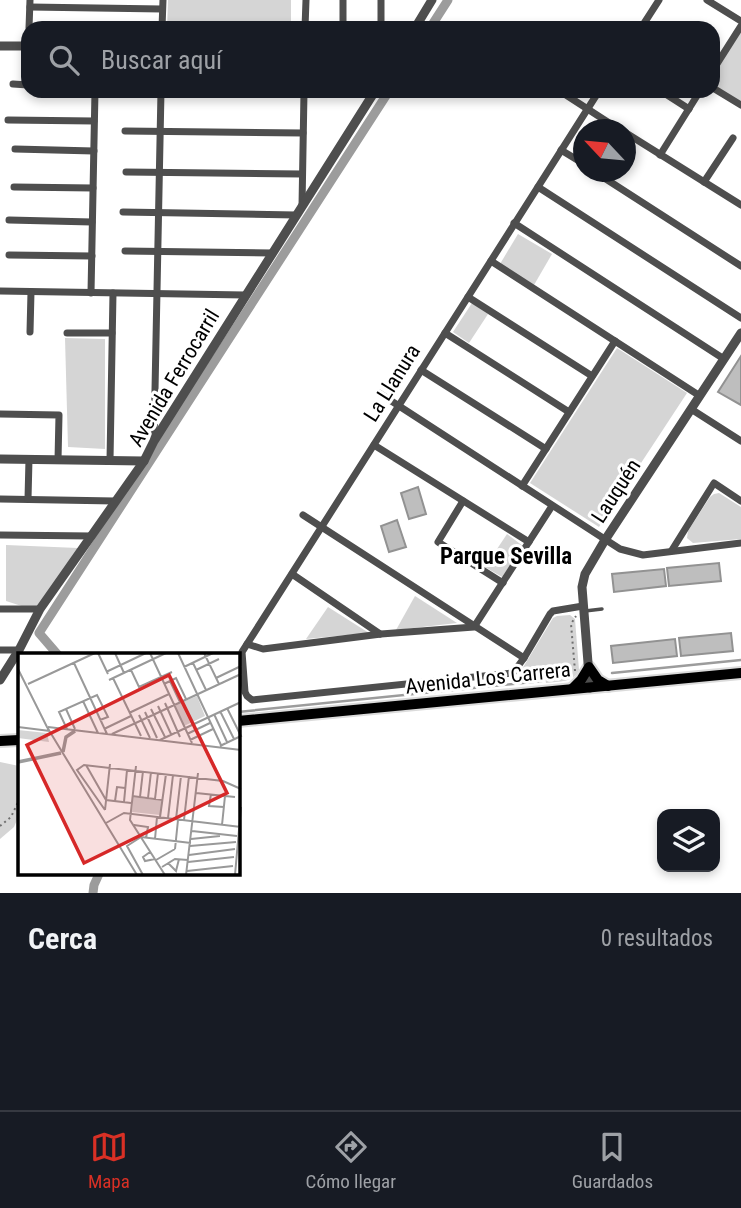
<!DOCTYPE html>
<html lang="es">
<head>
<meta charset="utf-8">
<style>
	:root { --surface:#171b24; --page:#20242c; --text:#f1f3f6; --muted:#9ea1a6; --line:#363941; --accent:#d93025 }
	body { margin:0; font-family:"Roboto Condensed",sans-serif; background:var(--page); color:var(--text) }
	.controls { position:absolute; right:21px; bottom:21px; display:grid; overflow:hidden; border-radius:14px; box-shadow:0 4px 10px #0003 }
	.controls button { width:63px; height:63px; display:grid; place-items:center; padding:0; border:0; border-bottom:2px solid var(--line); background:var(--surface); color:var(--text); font:35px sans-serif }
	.compass { position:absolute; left:573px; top:119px; width:63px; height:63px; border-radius:50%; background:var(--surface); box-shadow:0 4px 10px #0003; rotate:296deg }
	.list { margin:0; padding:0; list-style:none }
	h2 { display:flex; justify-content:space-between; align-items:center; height:91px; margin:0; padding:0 28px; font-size:30px }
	h2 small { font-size:23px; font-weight:400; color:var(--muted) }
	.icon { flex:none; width:38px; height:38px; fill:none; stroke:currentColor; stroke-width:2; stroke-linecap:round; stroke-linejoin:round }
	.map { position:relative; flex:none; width:741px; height:893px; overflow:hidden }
	.search { position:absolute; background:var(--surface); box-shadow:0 4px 10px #0003; left:21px; right:21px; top:21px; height:77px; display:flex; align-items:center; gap:18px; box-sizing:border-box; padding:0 24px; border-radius:21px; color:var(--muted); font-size:26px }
	.sheet { height:217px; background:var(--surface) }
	nav { display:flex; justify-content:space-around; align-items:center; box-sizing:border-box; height:98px; border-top:2px solid var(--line); background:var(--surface); font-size:19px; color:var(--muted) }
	nav a { display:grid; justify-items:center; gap:4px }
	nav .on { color:var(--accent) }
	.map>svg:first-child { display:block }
	.green { fill:#d5d5d5 }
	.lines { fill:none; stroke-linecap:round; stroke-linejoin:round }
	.stream { stroke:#9c9c9c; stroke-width:2.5 }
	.canal { stroke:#9c9c9c; stroke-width:9 }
	.building { fill:#bebebe; stroke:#929292; stroke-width:2 }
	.primary-casing { stroke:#dbdbdb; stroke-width:14 }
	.path { stroke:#707070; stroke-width:2; stroke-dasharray:2 3.5; stroke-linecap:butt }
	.service { stroke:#4e4e4e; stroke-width:3.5 }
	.minor { stroke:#4e4e4e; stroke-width:7 }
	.tertiary { stroke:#4e4e4e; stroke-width:9 }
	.primary { stroke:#000; stroke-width:10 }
	.labels { text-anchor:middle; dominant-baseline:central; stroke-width:6; stroke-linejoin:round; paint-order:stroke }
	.street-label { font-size:21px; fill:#000; stroke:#fff }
	.neighbourhood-label { font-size:23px; font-weight:bold; fill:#000; stroke:#fff }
	.inset-river { fill:none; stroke:#9c9c9c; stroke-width:3.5 }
	.inset-road { fill:none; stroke:#999; stroke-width:2 }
	.view { fill:#d62828; fill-opacity:0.15; stroke:#d62828; stroke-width:3.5 }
	.inset-edge { fill:none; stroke:#000; stroke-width:3.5 }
</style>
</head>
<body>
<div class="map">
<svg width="741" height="893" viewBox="0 0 741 893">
	<rect width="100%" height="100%" fill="#fff"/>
	<!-- green -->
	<g class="green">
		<polygon points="168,0 291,0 291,28 167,28"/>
		<polygon points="741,29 741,104 713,86 713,74"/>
		<polygon points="518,234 552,254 534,285 500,264"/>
		<polygon points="472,303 488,314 469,343 453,332"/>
		<polygon points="65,338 105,339 105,449 68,447"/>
		<polygon points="617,348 687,393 599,527 530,483"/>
		<polygon points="719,493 741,507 741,539 693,543 687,538 688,531 710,497 714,494"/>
		<polygon points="507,534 523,546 502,577 485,567"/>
		<polygon points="6,545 78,548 37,611 6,601"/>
		<polygon points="415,596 457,623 396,630"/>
		<polygon points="328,607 369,633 306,639"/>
		<path d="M570 615 575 619 579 670C574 683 559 681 546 683L545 676 516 679 553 618 557 616Z"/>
		<polygon points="0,762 19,766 19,815 14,827 0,839"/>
	</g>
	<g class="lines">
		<!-- stream -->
		<g class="stream">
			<polyline points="612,673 741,660"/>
			<polyline points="238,712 542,681"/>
		</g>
		<!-- canal -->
		<g class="canal">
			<polyline points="430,28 448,0"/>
			<polyline points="58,655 39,633 389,91"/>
			<polyline points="93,893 94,885 99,874"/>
		</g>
	</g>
	<!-- building -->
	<g class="building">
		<polygon points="741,356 741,405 718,392"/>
		<polygon points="418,487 426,514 409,519 401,493"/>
		<polygon points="397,520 406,547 389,552 381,526"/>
		<polygon points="719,563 721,581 669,586 667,568"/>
		<polygon points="664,569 666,586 614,592 612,574"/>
		<polygon points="731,633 733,651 681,656 679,638"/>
		<polygon points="675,639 677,656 613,663 611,646"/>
	</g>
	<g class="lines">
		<!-- primary casing -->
		<g class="primary-casing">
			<g id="primary">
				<polyline points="572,689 581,680 589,667 598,680 608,686"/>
				<polyline points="238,721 741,673"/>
				<polyline points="0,741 19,740"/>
			</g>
		</g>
		<!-- path -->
		<g class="path">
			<polyline points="575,671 571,624 576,616"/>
			<polyline points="0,826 11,817 19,800"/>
		</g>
		<!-- service -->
		<polyline class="service" points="585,611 602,609"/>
		<!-- minor -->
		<g class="minor">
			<polyline points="707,0 741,21"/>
			<polyline points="30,7 162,9"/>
			<polyline points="29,28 30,0"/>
			<polyline points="162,28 163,0"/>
			<polyline points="305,28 306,0"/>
			<polyline points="343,28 343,0"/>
			<polyline points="381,28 381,0"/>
			<polyline points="641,28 659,0"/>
			<polyline points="713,70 741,26"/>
			<polyline points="13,84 28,85"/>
			<polyline points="713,88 741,105"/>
			<polyline points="151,91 340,94"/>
			<polyline points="661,91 689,109"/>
			<polyline points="566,95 620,130"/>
			<polyline points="8,120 94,121"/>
			<polyline points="125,131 303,133"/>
			<polyline points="626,133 741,205"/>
			<polyline points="15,149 94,151"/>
			<polyline points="561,150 584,164"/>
			<polyline points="660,155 700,91"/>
			<polyline points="126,172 302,174"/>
			<polyline points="595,172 741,266"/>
			<polyline points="704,182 733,138"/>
			<polyline points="14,187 93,188"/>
			<polyline points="538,187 741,318"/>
			<polyline points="302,206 304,92"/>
			<polyline points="123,212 296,215"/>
			<polyline points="9,220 92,222"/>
			<polyline points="514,223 724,359"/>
			<polyline points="125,251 272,253"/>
			<polyline points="9,255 92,256"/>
			<polyline points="491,261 700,396"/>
			<polyline points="0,291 245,295"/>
			<polyline points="91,293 95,91"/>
			<polyline points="468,297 592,376"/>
			<polyline points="30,332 31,292"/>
			<polyline points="67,333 112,333"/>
			<polyline points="445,333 569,412"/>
			<polyline points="421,370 546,449"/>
			<polyline points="379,393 620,549 643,555 741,543"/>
			<polyline points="691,409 741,441"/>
			<polyline points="0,414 59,415 58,460"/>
			<polyline points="154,440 161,91"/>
			<polyline points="374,445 529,542"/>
			<polyline points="110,460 113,293"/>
			<polyline points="522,486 615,341"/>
			<polyline points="0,499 115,501"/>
			<polyline points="28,499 29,459"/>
			<polyline points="463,501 438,542 503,583"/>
			<polyline points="303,515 524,658"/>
			<polyline points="0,535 92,536"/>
			<polyline points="672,550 714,483 741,501"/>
			<polyline points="292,574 380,634"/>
			<polyline points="583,606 553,611 550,614 524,658 513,673 252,700 247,696 245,692 242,652 599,91"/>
			<polyline points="0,609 40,609"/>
			<polyline points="247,644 263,649 381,634 474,627 552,506"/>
			<polyline points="0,650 19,650"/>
		</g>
		<!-- tertiary -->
		<g class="tertiary">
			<polyline points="415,28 432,0"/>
			<polyline points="0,46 28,46"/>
			<polyline points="0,459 144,461"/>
			<polyline points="0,680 19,650 40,609 144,461 154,441 375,91"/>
			<polyline points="590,688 582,587 585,574 605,540 741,333"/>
		</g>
		<!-- primary -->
		<use href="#primary" class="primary"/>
	</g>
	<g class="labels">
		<!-- street labels -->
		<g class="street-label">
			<text transform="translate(174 378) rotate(-59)">Avenida Ferrocarril</text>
			<text transform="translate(392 383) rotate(-58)">La Llanura</text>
			<text transform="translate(616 491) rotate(-57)">Lauquén</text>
			<text transform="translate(488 678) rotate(-6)">Avenida Los Carrera</text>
		</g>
		<!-- neighbourhood labels -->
		<g class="neighbourhood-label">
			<text x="506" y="556">Parque Sevilla</text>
		</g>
	</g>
	<!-- overview -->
	<g transform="translate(18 653)">
		<rect width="222" height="222" fill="#fff"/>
		<path d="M179 43 187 63 166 73 157 52ZM0 77 29 80 31 89 0 85ZM115 144 144 148 142 162 114 159Z" fill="#d5d5d5"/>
		<path class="inset-river" d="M45 99 48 84 57 78M0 109 43 100"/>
		<path class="inset-road" d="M80 0 90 21M97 0 106 20M132 0 174 90M160 0 203 92M186 0 201 31M56 10 89 81M175 10 188 37M166 14 195 0M0 16 29 74 119 222M113 17 121 34 154 19M178 17 201 6M88 19 128 0M95 25 123 83M198 25 223 13M91 27 148 0M152 28 162 49M10 31 77 0M146 31 158 25 168 46M65 48 80 80M147 50 162 84M140 53 153 81M48 56 57 76M133 56 147 84M202 58 216 86M127 59 139 85M111 60 151 41M196 61 209 89M121 62 132 85M0 74 32 78M30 74 223 97M49 76 41 59 79 42 90 64 82 67M86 76 113 63M94 81 223 21M169 81 192 70M142 87 223 49M172 87 195 76M202 93 223 83 209 55M68 112 88 147 113 150M118 113 112 167 147 222M178 140 217 144M193 141 191 153 206 154M114 143 144 147M122 144 125 118M130 145 133 119M137 146 140 120M97 148 99 134 107 135M106 149 109 117M87 157 59 117 66 112 205 128 223 136M87 157 92 111M142 164 148 121M150 165 155 122M158 166 163 123M166 167 171 123M88 170 106 160 223 174M116 172 130 174 128 185M204 172 207 143M174 178 219 183M137 186 139 164M173 186 202 183M172 193 218 189M157 196 160 167M132 199 125 204 127 208 137 206M171 202 217 196M138 207 157 196M170 209 216 204M150 210 158 218 161 206M144 214 157 206 170 207M169 218 215 213M125 222 109 193 123 184 173 190M168 222 180 120M217 222 223 154"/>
		<path class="view" d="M151 22 209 140 66 210 9 92Z"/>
		<rect width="222" height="222" class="inset-edge"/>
	</g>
</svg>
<div class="controls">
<button><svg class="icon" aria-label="layers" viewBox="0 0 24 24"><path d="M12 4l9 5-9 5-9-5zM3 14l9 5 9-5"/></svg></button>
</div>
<svg class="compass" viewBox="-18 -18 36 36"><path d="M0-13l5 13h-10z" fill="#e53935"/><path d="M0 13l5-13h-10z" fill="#9ea1a6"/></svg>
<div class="search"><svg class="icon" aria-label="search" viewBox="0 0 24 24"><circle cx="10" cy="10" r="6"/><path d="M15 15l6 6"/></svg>Buscar aquí</div>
</div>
<section class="sheet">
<h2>Cerca<small>0 resultados</small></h2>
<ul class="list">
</ul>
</section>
<nav>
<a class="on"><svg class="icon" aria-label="map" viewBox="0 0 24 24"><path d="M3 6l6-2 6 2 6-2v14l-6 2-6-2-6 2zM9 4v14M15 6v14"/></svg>Mapa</a>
<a><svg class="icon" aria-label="directions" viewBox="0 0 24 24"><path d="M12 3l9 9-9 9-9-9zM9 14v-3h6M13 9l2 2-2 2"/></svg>Cómo llegar</a>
<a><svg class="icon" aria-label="saved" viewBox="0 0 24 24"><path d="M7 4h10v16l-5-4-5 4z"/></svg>Guardados</a>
</nav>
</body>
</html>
